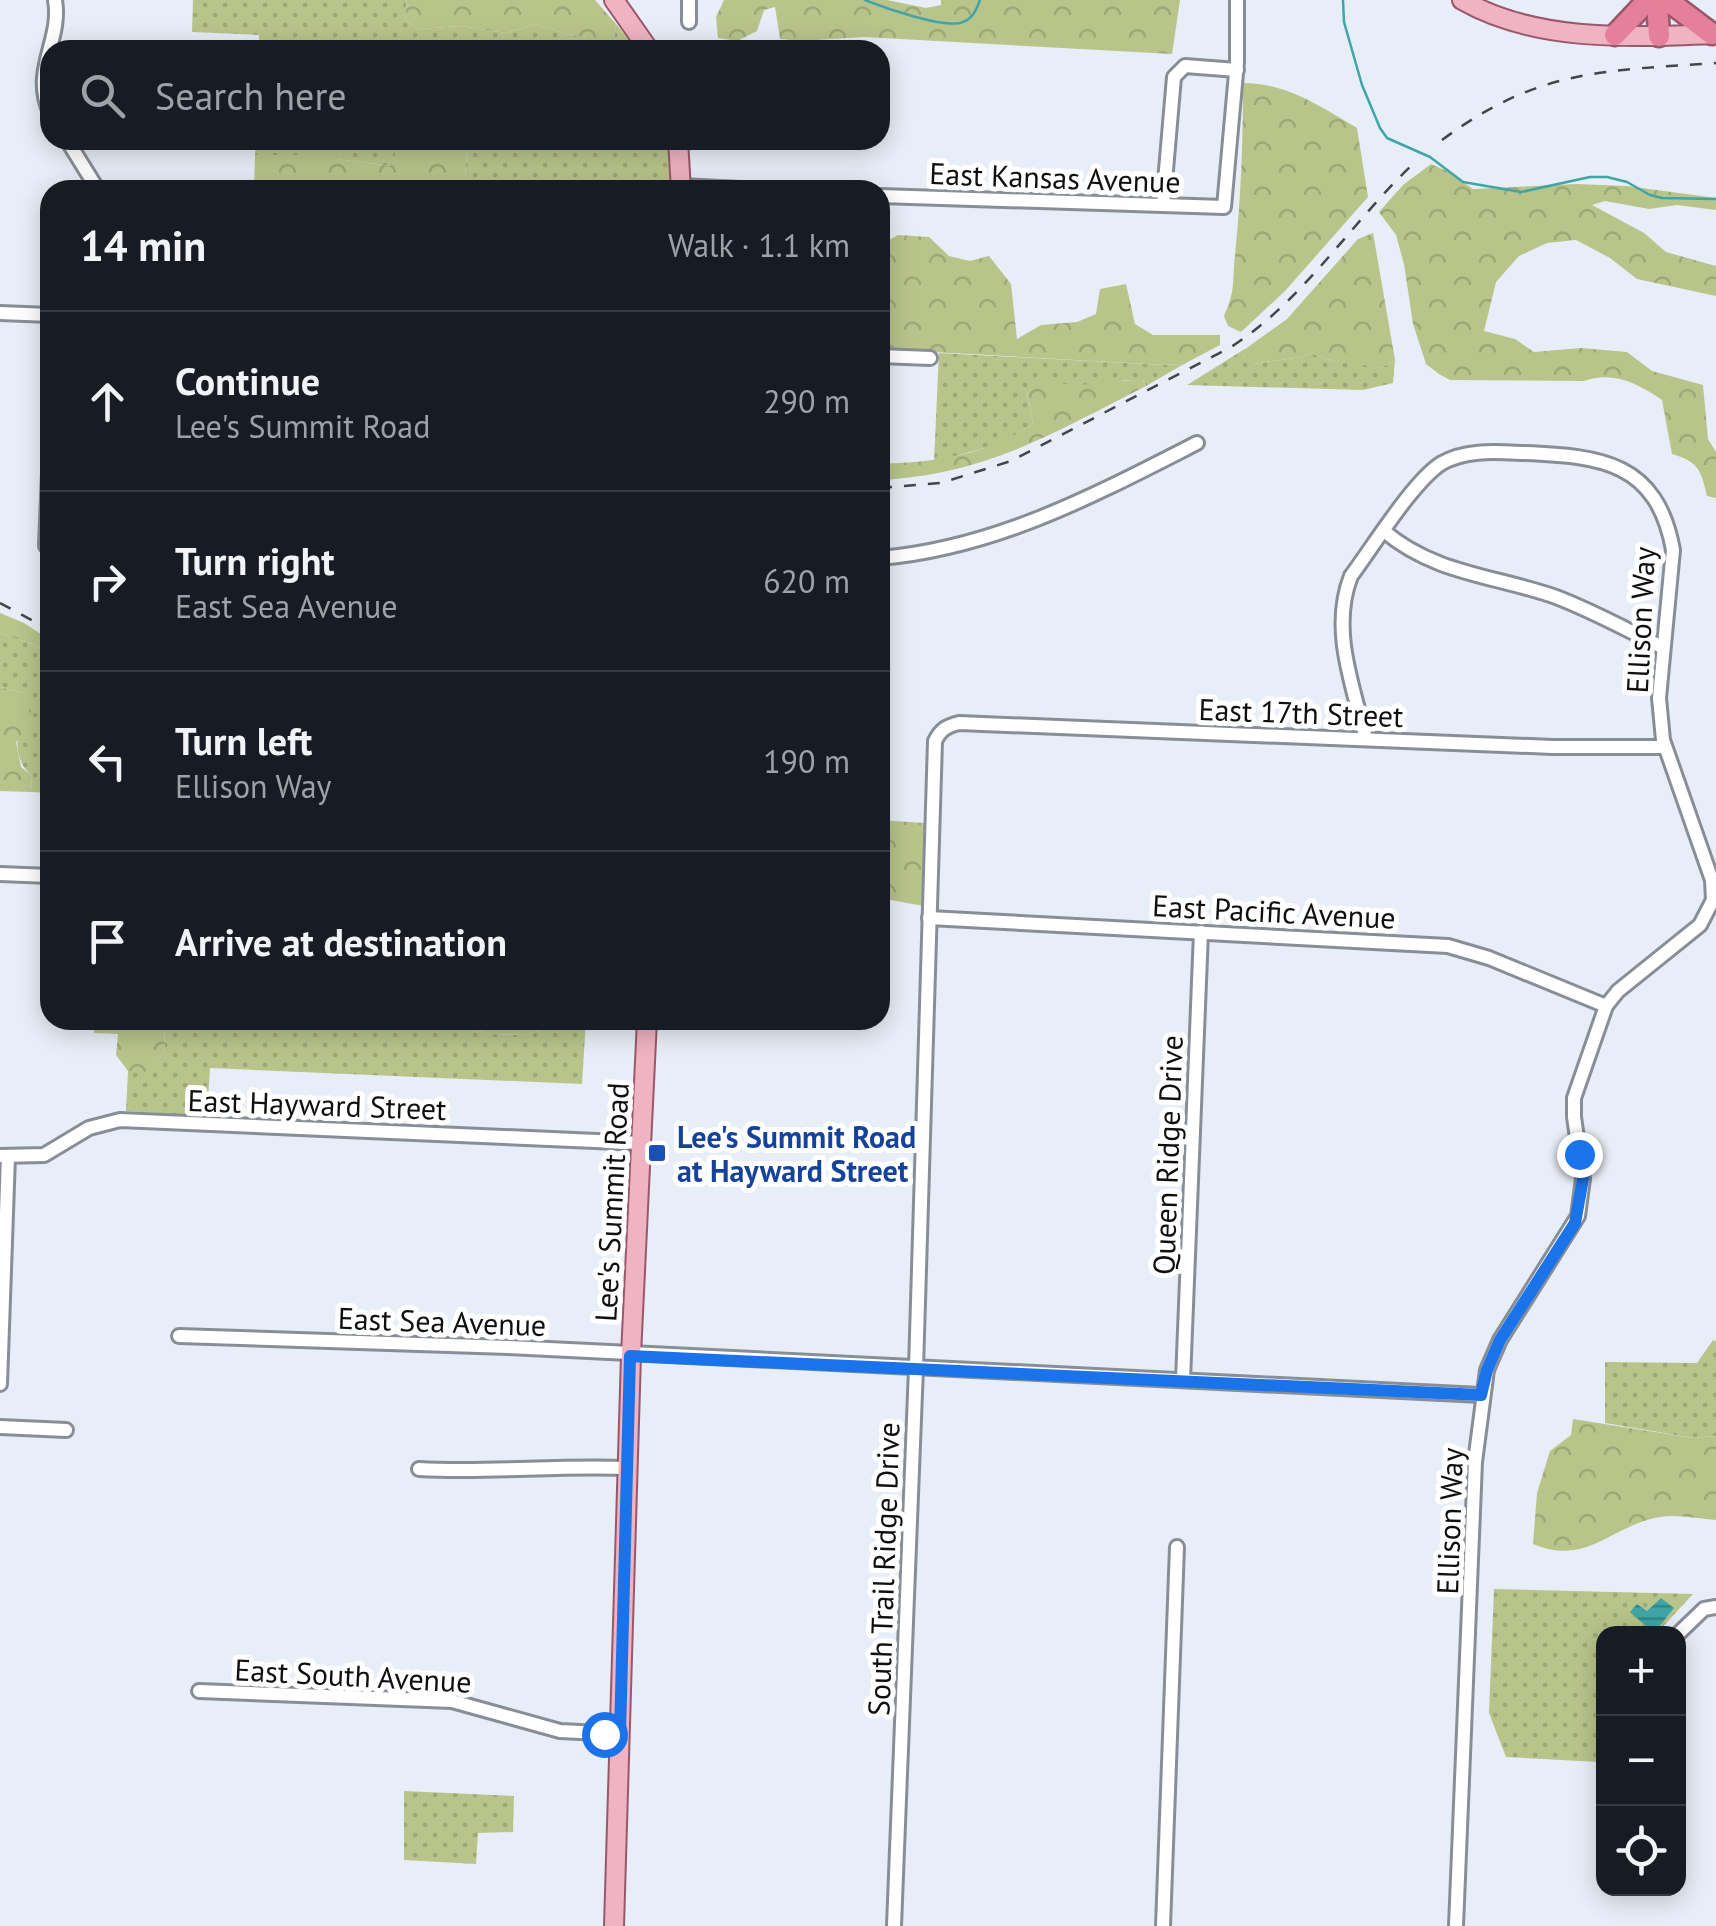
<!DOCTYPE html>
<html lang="en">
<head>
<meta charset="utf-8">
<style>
	:root { --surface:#171b24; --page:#20242c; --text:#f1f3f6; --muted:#9ea1a6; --line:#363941 }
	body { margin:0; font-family:"PT Sans",sans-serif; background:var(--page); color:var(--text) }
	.controls { position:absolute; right:30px; bottom:30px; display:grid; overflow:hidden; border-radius:20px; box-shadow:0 5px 25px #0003 }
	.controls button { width:90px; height:90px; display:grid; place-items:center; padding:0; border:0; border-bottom:2px solid var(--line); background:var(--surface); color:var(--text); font:50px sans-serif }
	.stop { position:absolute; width:30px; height:30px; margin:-22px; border:8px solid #1a73e8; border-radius:50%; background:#fff }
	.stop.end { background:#1a73e8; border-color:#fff; box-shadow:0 2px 10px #0008 }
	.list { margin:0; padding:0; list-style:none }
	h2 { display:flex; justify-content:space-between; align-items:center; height:130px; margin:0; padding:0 40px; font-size:42px }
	h2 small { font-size:32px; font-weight:400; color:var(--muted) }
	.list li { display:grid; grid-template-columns:65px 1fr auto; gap:30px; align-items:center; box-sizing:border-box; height:180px; padding:0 40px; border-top:2px solid var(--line) }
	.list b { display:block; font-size:38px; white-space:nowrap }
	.list p { margin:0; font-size:32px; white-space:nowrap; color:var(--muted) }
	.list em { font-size:32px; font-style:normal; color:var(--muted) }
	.icon { flex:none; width:55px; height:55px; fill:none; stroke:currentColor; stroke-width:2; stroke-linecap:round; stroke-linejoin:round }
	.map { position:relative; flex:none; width:1716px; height:1926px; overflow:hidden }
	.search { position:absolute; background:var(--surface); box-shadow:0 5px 25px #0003; left:40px; top:40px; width:850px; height:110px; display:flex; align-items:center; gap:25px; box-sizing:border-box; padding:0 35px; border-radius:30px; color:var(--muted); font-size:38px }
	.panel { position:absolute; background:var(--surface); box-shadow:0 5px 25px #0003; left:40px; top:180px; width:850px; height:850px; border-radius:30px }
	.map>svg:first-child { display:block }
	.green { fill:url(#green-dots) }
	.forest { fill:url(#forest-crowns) }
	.water { fill:url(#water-rules) }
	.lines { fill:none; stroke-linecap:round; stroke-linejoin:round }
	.stream { stroke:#3fa6a8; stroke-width:2.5 }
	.minor-casing { stroke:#888e96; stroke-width:18 }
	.major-casing { stroke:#99586a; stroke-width:22 }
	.highway-casing { stroke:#99586a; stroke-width:25 }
	.minor { stroke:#fff; stroke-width:12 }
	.major { stroke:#efb3c2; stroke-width:18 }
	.highway { stroke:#e5809a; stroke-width:20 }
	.rail { stroke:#424549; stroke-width:2.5; stroke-dasharray:12 12; stroke-linecap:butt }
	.route { stroke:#1a73e8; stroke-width:12 }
	.transit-dot { fill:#1a4fb4; stroke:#fff; stroke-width:4 }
	.labels { text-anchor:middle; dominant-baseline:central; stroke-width:10; stroke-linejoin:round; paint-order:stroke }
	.street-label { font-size:30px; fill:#0d0f11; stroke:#fff }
	.transit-label { font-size:30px; font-weight:bold; fill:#164399; stroke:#fff; text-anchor:start }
</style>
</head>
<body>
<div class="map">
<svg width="1716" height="1926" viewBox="0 0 1716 1926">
	<defs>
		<pattern id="green-dots" width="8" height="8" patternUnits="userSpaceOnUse" patternTransform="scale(2.5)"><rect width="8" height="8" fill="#b9c48b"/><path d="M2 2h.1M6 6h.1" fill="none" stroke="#9ea777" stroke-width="1.8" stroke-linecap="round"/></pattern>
		<pattern id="forest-crowns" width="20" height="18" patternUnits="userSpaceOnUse" patternTransform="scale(2.5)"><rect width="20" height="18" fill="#b9c48b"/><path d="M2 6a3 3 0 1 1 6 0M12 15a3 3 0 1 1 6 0" fill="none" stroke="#9ea777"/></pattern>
		<pattern id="water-rules" width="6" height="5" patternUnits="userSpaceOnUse" patternTransform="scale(2.5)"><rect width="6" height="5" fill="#3fa6a8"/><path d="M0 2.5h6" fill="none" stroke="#338687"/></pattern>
	</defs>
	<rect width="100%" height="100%" fill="#e8eef7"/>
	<!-- green -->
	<g class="green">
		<polygon points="193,0 407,0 405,20 418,29 461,26 506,33 535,24 570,35 614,39 616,24 637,50 398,47 397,50 346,50 346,46 323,43 319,50 259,50 259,35 192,32"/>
		<polygon points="256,140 310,140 306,155 255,155"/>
		<polygon points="338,140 397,140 397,151 391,166 336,159"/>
		<polygon points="468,140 668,140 672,190 464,190"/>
		<path d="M1248 347 1243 357 1255 364C1274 359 1293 361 1312 353 1331 364 1359 362 1381 368L1395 360 1393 383 1363 390 1187 385Z"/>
		<polygon points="939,353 1164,365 1184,364 1146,386 1143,380 1125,380 1090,387 1056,384 1027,392 1033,424 1003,443 934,462"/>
		<path d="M0 633 35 645 50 655V793L31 792 32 776C7 755 20 722 27 694L0 687Z"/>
		<polygon points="183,1020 443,1020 489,1034 529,1035 559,1020 586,1020 582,1084 210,1068 207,1116 126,1111 128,1071 153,1071 165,1048 164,1024"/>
		<polygon points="1713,1340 1716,1341 1716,1436 1693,1438 1605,1423 1605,1362 1697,1363"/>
		<polygon points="1494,1589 1693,1594 1657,1633 1604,1634 1604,1692 1598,1762 1506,1757 1489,1713"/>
		<polygon points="404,1791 514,1796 513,1832 478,1833 476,1864 404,1860"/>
	</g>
	<!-- forest -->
	<g class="forest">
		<polygon points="407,0 595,0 616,24 614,40 570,35 535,24 506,33 461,26 418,29 405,20"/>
		<polygon points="724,0 887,0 926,8 941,5 941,0 1180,0 1172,54 864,37 801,41 780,39 775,7 764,10 757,31 737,41 718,38 716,17"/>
		<path d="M1243 83C1287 83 1320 106 1357 128L1368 197 1285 291 1241 332 1228 326 1224 316C1236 289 1232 282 1235 255 1241 198 1243 141 1243 83Z"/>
		<polygon points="310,140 338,140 337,159 390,166 397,151 397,140 468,140 464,190 254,190 255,155 306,155"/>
		<path d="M1431 164 1447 171 1473 189 1577 184 1627 186 1716 198V210L1677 205 1649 209 1605 201 1592 205 1644 233 1666 252 1716 266V296L1637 279 1610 258 1576 240 1547 243 1519 256 1496 282 1484 331 1515 339 1534 352 1581 348 1627 352 1652 371 1703 385 1708 439 1716 452V498L1707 496C1701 470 1699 462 1672 454L1662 400C1637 383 1613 371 1584 381L1450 380 1439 374 1426 364 1413 324 1404 264 1396 235 1379 212 1403 185Z"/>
		<path d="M1373 233 1395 360 1381 368C1359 363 1331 364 1312 353 1293 361 1274 359 1254 364L1243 357 1248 347 1287 319 1358 239Z"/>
		<polygon points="898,235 929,237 949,256 970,261 989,256 1011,284 1017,339 1041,325 1077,322 1096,314 1100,289 1126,284 1135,324 1153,335 1220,335 1220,345 1184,364 1164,365 880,349 880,245"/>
		<path d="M1036 377C1082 393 1100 379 1143 380L1146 386C1053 433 988 474 880 480V464C937 462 984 456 1033 424L1027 391Z"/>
		<polygon points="0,613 24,623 50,640 50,655 35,645 0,633"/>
		<polygon points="0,687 27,694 33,722 16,742 21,767 32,776 31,792 0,791"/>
		<polygon points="880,820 925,823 923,906 880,898"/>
		<polygon points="94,1020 183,1020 164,1024 165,1048 153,1072 128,1071 116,1055 118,1034 94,1033"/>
		<polygon points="443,1020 559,1020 529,1035 489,1034"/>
		<path d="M1573 1419 1693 1438 1716 1436V1520C1699 1519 1677 1514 1660 1517 1611 1525 1588 1567 1533 1544L1537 1493 1550 1451 1571 1435Z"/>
	</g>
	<!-- water -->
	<polygon class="water" points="1661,1598 1674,1608 1654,1633 1630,1612 1637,1604 1647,1611"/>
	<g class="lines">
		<!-- stream -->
		<g class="stream">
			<path d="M865 0C885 8 939 27 960 23 972 20 976 11 980 0"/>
			<polyline points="1343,0 1344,22 1362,85 1380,128 1387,138 1430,157 1463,182 1521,192 1590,177 1607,177 1627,182 1650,195 1662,198 1716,199"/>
		</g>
		<!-- minor casing -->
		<g class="minor-casing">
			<g id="minor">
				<polyline points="689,22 689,0"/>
				<path d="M50 113C31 69 62 41 55 0"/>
				<polyline points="67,140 98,190"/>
				<polyline points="681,186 761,190"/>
				<polyline points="880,196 1224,207 1237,62 1237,0"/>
				<polyline points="1163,205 1174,77 1185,66 1237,70"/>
				<polyline points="0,313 50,315"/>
				<polyline points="880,356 930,358"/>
				<path d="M1384 531C1434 574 1497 576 1556 597 1593 611 1627 630 1662 647"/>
				<polyline points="46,546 50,448"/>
				<path d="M880 558C996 548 1095 495 1197 443"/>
				<path d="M1366 739C1353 686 1330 629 1351 576 1372 548 1414 480 1442 463 1467 449 1497 452 1524 453 1601 456 1657 462 1673 550L1659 698 1663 740 1712 880 1713 900 1700 925 1618 991 1606 1006 1574 1098V1117L1583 1179 1578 1216 1500 1340 1487 1370 1475 1462 1456 1926"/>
				<polyline points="0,874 50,876"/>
				<polyline points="929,918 1448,946 1489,958 1606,1006"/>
				<polyline points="0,1156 44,1155 89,1128 120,1120 641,1143"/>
				<polyline points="179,1336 508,1347 1481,1395"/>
				<polyline points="1183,1380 1201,932"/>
				<polyline points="0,1384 8,1156"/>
				<polyline points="0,1427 66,1430"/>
				<path d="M419 1469C489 1473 557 1465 627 1468"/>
				<polyline points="1678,1634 1704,1609 1716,1607"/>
				<polyline points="199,1691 452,1701 560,1731 620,1734"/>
				<path d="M894 1926 916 1368 935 741C941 729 947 726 959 723L1553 747H1665"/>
				<polyline points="1163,1926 1177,1547"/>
			</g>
		</g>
		<!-- major casing -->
		<g class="major-casing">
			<g id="major">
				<polyline points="614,0 649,50"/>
				<path d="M1462 0C1537 43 1632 37 1716 34"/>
				<polyline points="678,140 681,190"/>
				<polyline points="614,1926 631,1355 647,1020"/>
			</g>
		</g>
		<!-- highway casing -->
		<g class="highway-casing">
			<g id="highway">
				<polyline points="1657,0 1659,36"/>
				<polyline points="1667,0 1712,34"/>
				<polyline points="1615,35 1648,0"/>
			</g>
		</g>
		<!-- minor -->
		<use href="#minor" class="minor"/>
		<!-- major -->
		<use href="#major" class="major"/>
		<!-- highway -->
		<use href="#highway" class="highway"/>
		<!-- rail -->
		<g class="rail">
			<path d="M1442 140C1538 69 1602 71 1716 63"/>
			<path d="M880 488 941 483 1011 461 1231 347C1304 300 1350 224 1412 165"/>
			<polyline points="0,603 50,630"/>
		</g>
	</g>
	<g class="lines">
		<!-- route -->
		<polyline class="route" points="604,1734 620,1734 630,1356 1481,1395 1487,1370 1500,1340 1575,1223 1583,1179 1579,1154"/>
	</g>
	<!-- markers -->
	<rect class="transit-dot" x="647" y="1143" width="20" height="20" rx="5"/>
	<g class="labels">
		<!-- street labels -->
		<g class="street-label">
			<text transform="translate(1055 177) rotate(2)">East Kansas Avenue</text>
			<text transform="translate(1640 620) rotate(-87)">Ellison Way</text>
			<text transform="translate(1301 712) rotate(2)">East 17th Street</text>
			<text transform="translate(1274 911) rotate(3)">East Pacific Avenue</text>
			<text transform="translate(317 1104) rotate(2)">East Hayward Street</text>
			<text transform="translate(1167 1155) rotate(-88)">Queen Ridge Drive</text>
			<text transform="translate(611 1202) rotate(-87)">Lee's Summit Road</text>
			<text transform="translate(442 1321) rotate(2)">East Sea Avenue</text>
			<text transform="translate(1449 1521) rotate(-88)">Ellison Way</text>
			<text transform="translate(883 1569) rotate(-88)">South Trail Ridge Drive</text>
			<text transform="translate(353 1675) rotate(3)">East South Avenue</text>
		</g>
		<!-- transit labels -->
		<g class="transit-label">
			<text x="677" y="1136">Lee's Summit Road<tspan x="677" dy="34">at Hayward Street</tspan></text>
		</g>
	</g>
</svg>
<div class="controls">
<button>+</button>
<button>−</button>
<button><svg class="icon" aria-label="locate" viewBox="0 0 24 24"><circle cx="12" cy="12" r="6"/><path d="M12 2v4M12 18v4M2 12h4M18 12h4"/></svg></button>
</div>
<div class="stop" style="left:604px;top:1734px"></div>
<div class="stop end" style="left:1579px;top:1154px"></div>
<div class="search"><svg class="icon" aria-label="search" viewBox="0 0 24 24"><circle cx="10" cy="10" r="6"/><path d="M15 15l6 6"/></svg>Search here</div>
<section class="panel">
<h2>14 min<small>Walk · 1.1 km</small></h2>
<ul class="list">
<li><svg class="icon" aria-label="ahead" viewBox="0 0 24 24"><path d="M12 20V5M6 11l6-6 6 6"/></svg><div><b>Continue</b><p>Lee's Summit Road</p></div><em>290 m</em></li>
<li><svg class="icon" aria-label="right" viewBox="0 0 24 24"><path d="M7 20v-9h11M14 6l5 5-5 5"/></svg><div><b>Turn right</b><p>East Sea Avenue</p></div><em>620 m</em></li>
<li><svg class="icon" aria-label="left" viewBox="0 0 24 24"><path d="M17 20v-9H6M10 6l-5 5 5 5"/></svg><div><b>Turn left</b><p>Ellison Way</p></div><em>190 m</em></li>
<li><svg class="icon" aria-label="arrive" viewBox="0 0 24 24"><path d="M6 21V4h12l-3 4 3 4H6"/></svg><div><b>Arrive at destination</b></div></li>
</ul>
</section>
</div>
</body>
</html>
